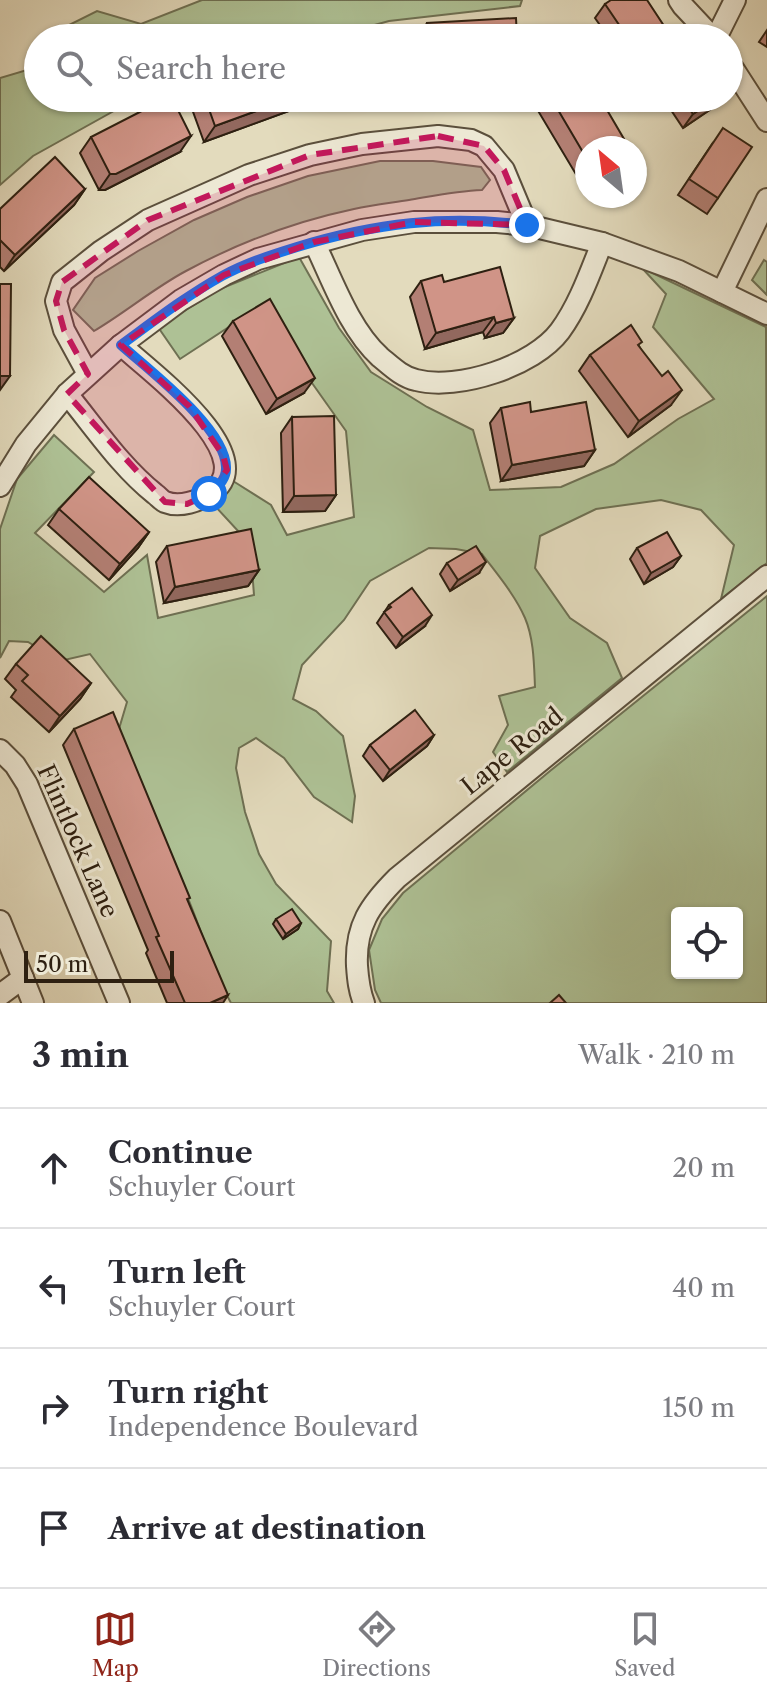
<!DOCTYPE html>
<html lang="en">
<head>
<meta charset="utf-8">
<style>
	:root { --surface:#fff; --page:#f2f2f3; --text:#2b2b33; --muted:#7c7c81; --line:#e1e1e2; --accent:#8f2418 }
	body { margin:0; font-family:"Libre Caslon Text",serif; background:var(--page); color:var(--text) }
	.controls { position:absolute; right:24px; bottom:24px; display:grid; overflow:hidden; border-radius:8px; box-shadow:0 2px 6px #0004 }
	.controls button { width:72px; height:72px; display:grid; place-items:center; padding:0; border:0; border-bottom:2px solid var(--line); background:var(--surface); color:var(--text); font:40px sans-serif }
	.compass { position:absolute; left:575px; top:136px; width:72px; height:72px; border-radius:50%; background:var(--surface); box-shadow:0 2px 6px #0004; rotate:331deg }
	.scale { position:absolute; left:24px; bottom:20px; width:150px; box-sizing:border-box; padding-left:8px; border:4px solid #2e2011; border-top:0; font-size:22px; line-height:28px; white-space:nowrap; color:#2e2011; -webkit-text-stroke:6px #ede8d4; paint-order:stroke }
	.stop { position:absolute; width:24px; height:24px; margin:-18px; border:6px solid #1a73e8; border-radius:50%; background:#fff }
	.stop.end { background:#1a73e8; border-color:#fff; box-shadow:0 2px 8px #0008 }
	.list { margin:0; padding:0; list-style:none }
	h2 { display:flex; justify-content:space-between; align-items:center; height:104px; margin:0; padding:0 32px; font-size:34px }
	h2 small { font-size:26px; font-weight:400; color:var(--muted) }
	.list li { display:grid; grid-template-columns:52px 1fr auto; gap:24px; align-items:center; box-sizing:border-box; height:120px; padding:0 32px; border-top:2px solid var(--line) }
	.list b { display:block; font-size:30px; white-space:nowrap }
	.list p { margin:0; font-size:26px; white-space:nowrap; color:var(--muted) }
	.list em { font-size:26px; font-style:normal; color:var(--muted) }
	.icon { flex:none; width:44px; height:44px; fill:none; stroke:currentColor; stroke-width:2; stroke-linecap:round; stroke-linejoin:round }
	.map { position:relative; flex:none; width:767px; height:1003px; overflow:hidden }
	.search { position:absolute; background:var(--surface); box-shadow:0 2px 6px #0004; left:24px; right:24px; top:24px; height:88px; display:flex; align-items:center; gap:20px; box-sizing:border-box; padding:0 28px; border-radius:44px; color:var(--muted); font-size:30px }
	.sheet { height:584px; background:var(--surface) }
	nav { display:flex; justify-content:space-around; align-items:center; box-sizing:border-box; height:112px; border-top:2px solid var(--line); background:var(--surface); font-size:22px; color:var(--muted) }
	nav a { display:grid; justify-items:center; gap:4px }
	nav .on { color:var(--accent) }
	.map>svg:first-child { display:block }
	.green { fill:#aec195; stroke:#6e7053; stroke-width:2; fill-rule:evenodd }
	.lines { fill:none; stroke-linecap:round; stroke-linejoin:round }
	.minor-casing { stroke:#5b4f3c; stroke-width:24 }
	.minor { stroke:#ede8d4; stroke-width:20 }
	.wall { fill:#b37f74; stroke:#2e2011; stroke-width:2 }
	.shaded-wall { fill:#92685e; stroke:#2e2011; stroke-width:2 }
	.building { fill:#d09487; stroke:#2e2011; stroke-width:2 }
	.route { stroke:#1a73e8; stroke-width:10 }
	.marked { fill:#c2185b; fill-opacity:0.2; stroke:#c2185b; stroke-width:6; stroke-dasharray:16 10; stroke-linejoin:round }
	.labels { text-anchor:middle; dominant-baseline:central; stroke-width:6; stroke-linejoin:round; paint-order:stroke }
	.street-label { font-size:24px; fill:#2e2011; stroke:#ede8d4 }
</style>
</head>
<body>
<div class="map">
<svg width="767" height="1003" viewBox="0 0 767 1003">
	<rect width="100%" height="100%" fill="#e3dbbd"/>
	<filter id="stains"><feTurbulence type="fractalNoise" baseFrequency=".0025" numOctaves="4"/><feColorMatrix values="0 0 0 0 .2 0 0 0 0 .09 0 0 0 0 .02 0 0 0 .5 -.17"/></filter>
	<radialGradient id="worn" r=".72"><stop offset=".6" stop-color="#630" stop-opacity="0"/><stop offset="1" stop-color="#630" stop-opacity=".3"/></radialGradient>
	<!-- green -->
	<g class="green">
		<polygon points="202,0 522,0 520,6 389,21 327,38 53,38 57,31 97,11 141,24"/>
		<polygon points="38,62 38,98 137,98 33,156 0,185 0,78 34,68"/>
		<path d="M380 161H433L481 167 490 180 482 190C457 191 433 196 409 200 390 203 372 205 354 209 297 221 238 243 186 271 154 288 126 312 94 331L73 310 95 278 138 251 194 220 247 197 308 176Z"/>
		<path d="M299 257 339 328 371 372 427 407 473 430 490 490 561 487 614 464 678 419 714 399 653 327 666 294 642 268 766 327 767 563 721 599 734 545 701 510 661 500 596 509 540 536 535 568 570 618 607 643 622 678 507 772 493 752 508 725 499 696 535 687C534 665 534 639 525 618 515 595 497 574 482 554L456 549 429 548 370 581 344 620 302 665 293 699 316 711 343 736 355 796 352 822 314 797 284 758 256 738 239 748 236 768 245 812 259 854 276 884 331 941 327 991 334 1003H231C213 971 203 935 189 901 166 846 140 793 116 739L127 702 90 654 60 661 28 642 9 641 0 658V529L17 479 54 435 94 472 35 533 104 592 147 555 158 618 254 595 250 544 215 506 233 481 271 505 287 535 354 517 346 431 312 383 264 304 180 359 158 327 220 289Z"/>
		<polygon points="764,260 767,262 767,295 752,280"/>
		<path d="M767 596V1003H381L375 990 369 950 382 919 403 893 550 771ZM677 913H737V973H677Z"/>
	</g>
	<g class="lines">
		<!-- minor casing -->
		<g class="minor-casing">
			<g id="minor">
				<polyline points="679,0 683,6 713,38"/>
				<polyline points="716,38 735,0"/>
				<polyline points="729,62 767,121"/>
				<path d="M314 242C332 279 349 329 380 357 391 366 402 377 416 380 458 391 534 366 560 331 579 305 590 273 602 243"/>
				<polyline points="722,292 767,199"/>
				<polyline points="88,374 64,330 56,301 62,282 101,251 148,220 249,175 310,155 362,144 438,136 471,140 484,146 504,170 527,225"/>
				<path d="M67 394C95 428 121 467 155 494 159 497 161 500 165 502 180 508 199 501 211 493 265 456 147 369 121 345"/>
				<polyline points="0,486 26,444 67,394 121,345 181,300 224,275 258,259 362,230 414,222 497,222 527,225 602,243 679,271 767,314"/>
				<polyline points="0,750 15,765 27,784 119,1003"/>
				<polyline points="0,921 33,1003"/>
				<polyline points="0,995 23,978"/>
				<path d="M364 1003C359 990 358 980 357 966 355 926 370 905 397 878L767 576"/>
			</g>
		</g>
		<!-- minor -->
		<use href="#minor" class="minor"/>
	</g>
	<!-- wall -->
	<g class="wall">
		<polygon points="605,4 672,38 609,38 595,18"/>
		<polygon points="427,23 517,38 417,38"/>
		<polygon points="767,30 767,47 759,42"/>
		<polygon points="188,98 316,98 295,102 289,111 204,142"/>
		<polygon points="532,98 600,98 587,148 587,170 577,176 531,99"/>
		<polygon points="663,98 719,98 711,109 683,128"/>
		<polygon points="91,137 180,152 105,190 99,190 80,153"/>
		<polygon points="712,144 718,198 707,214 678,195"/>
		<polygon points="85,189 74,205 4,271 0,267 0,209"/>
		<polygon points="421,281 444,282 514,318 503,333 485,338 483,332 425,349 410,297"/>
		<polygon points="233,321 304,393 266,414 222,336"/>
		<polygon points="639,346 671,405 628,437 579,371 590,355"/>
		<polygon points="501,408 531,412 595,450 584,466 501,481 490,423"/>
		<polygon points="292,417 336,495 325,511 283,512 281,433"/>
		<polygon points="59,509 149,532 138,548 109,580 48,525"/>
		<polygon points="167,546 259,570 248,586 164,603 156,562"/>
		<polygon points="637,548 681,556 673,567 644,584 630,559"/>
		<polygon points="447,563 479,573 450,591 440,574"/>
		<polygon points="389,605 425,626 396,648 377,623"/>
		<polygon points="16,664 91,683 80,699 49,732 11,697 16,690 5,679"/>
		<polygon points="74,729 187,901 223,1003 167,1003 146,953 148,950 63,745"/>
		<polygon points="434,735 427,746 383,781 363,756 370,745"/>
		<polygon points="276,919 301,923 298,929 283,939 273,924"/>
	</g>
	<!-- shaded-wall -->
	<g class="shaded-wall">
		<polygon points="291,98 316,98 295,102 289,111 204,142 215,126"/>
		<polygon points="717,98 719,98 711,109 683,128 693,114"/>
		<polygon points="191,136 180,152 105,190 99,190 110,174"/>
		<polygon points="624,139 618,148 608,148"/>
		<polygon points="587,162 587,170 577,176"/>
		<polygon points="85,189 74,205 4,271 15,255"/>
		<polygon points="494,317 483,332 425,349 436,333"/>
		<polygon points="514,318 503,333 485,338 496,323"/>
		<polygon points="0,376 10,376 0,390"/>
		<polygon points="315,378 304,393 266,414 277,399"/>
		<polygon points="682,390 671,405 628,437 639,421"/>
		<polygon points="595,450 584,466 501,481 512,465"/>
		<polygon points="336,495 325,511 283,512 294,496"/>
		<polygon points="149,532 138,548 109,580 120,564"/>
		<polygon points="681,556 673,567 644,584 651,573"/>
		<polygon points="486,562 479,573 450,591 458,580"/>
		<polygon points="259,570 248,586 164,603 175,587"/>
		<polygon points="432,615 425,626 396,648 403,637"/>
		<polygon points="91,683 80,699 49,732 60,716"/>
		<polygon points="434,735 427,746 383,781 390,770"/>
		<polygon points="301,923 298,929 283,939 286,934"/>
		<polygon points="228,995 223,1003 210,1003"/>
	</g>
	<!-- building -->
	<g class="building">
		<polygon points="611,0 647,0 672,38 628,38 605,4"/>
		<polygon points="516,18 517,38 428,38 427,23"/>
		<polygon points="398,27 400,38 346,38"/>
		<polygon points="167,98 172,98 191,136 116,174 110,174 91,137"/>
		<polygon points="205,98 292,98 215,126"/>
		<polygon points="551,98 600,98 624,139 608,148 587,148 587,159"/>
		<polygon points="682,98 717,98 693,114"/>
		<polygon points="723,128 752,147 718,198 689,179"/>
		<polygon points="55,157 85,189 15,255 0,240 0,209"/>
		<polygon points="500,267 514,318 496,323 494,317 436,333 421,281 442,275 444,282"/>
		<polygon points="0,284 11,284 10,376 0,376"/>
		<polygon points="270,299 315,378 277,399 233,321"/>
		<polygon points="631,325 642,342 638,345 662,376 668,371 682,390 639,421 590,355"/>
		<polygon points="530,402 531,412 586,402 595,450 512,465 501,408"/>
		<polygon points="334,416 336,495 294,496 292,417"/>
		<polygon points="89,477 149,532 120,564 59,509"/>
		<polygon points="251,529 259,570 175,587 167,546"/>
		<polygon points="667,532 681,556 651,573 637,548"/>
		<polygon points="476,546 486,562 458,580 447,563"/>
		<polygon points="412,588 432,615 403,637 384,612 391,607 389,605"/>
		<polygon points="41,636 91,683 60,716 22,681 28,675 16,664"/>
		<polygon points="415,710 434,735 390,770 370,745"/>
		<polygon points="113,712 190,898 187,899 228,995 210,1003 185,1003 156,937 159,936 74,729"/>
		<polygon points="292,909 301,923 286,934 276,919"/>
		<polygon points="559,995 566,1003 550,1003"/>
	</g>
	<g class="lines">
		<!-- route -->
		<path class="route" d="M209 494C217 488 226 480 226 469 228 430 149 370 121 345 154 321 186 296 222 276 246 263 271 255 297 247 375 223 445 215 527 225"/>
	</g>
	<!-- marked area -->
	<path class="marked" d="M438 136 484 146 504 170 527 225 414 222 314 242 224 275 121 345 189 406 223 455 227 470 209 494 187 504 165 502 67 394 88 374 64 330 56 301 62 282 148 220 310 155Z"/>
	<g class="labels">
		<!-- street labels -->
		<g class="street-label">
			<text transform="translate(512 751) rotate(-39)">Lape Road</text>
			<text transform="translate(78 841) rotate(66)">Flintlock Lane</text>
		</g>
	</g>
	<rect width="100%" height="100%" filter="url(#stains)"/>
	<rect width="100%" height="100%" fill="url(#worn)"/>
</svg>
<div class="controls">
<button><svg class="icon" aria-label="locate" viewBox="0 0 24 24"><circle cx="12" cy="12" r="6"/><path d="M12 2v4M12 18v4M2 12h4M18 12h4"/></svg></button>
</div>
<svg class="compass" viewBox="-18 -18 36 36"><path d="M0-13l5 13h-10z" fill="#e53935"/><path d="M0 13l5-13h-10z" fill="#7c7c81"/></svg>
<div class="scale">50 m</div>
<div class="stop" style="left:209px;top:494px"></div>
<div class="stop end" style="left:527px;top:225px"></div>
<div class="search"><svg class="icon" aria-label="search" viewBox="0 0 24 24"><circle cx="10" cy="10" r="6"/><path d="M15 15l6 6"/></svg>Search here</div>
</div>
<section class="sheet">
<h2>3 min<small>Walk · 210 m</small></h2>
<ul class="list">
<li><svg class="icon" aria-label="ahead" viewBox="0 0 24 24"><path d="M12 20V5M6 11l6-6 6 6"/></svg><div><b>Continue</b><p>Schuyler Court</p></div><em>20 m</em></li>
<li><svg class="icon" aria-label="left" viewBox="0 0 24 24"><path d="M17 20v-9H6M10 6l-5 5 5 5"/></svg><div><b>Turn left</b><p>Schuyler Court</p></div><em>40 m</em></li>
<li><svg class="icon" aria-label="right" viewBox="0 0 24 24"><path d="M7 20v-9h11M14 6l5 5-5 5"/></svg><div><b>Turn right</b><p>Independence Boulevard</p></div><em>150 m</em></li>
<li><svg class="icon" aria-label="arrive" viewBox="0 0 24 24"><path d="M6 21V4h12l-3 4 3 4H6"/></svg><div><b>Arrive at destination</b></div></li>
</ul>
</section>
<nav>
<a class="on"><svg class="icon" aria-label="map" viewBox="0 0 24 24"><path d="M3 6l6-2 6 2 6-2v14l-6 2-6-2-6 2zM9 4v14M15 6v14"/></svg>Map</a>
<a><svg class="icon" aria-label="directions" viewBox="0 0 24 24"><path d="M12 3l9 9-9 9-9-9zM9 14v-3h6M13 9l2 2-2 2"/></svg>Directions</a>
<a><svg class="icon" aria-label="saved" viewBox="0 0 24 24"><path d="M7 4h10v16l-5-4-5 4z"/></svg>Saved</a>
</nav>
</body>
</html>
